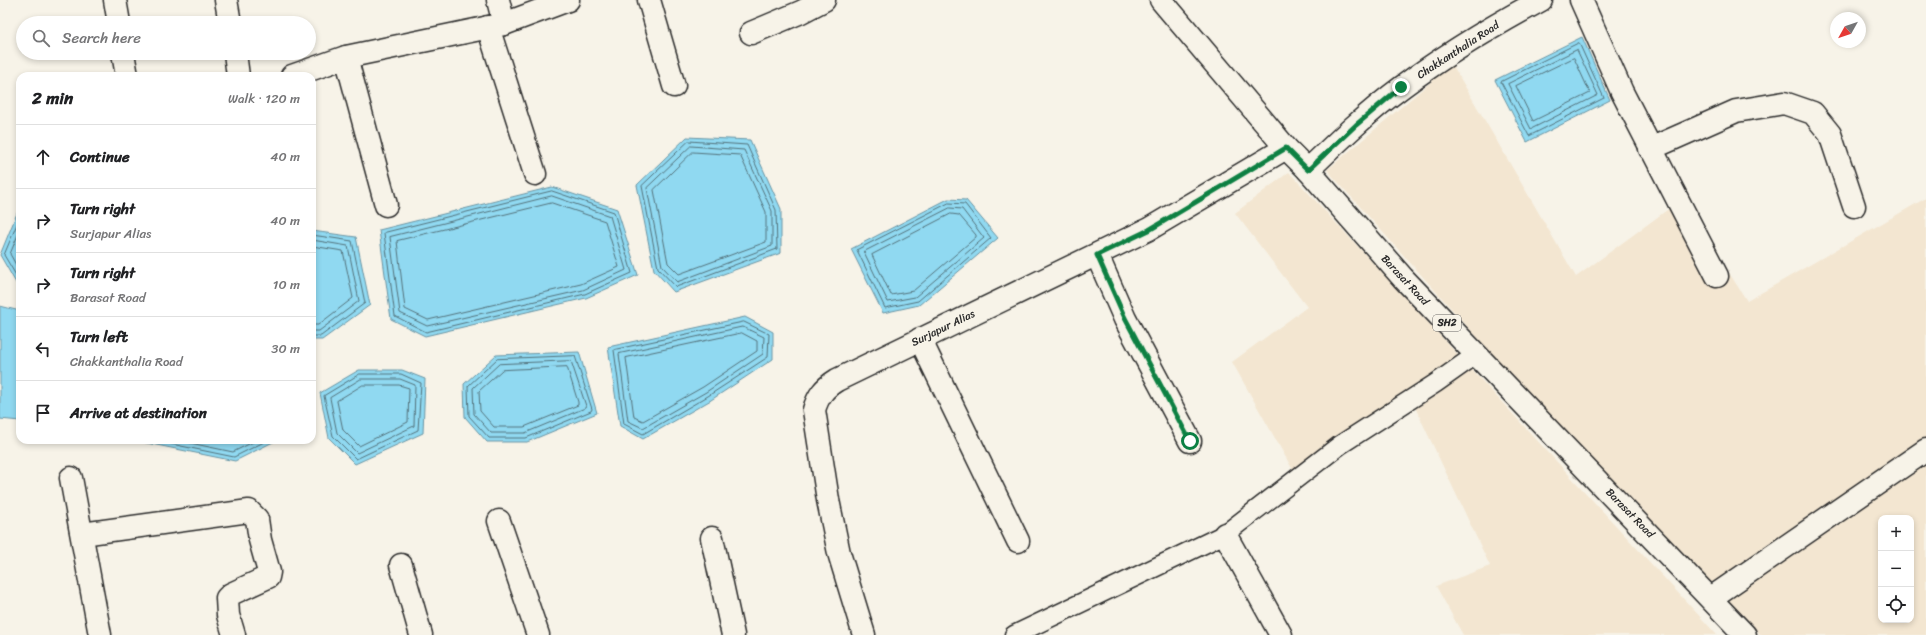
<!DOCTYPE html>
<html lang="en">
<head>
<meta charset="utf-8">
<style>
	:root { --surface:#fff; --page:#f2f2f2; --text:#202124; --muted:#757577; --line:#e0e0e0 }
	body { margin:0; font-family:Sriracha,sans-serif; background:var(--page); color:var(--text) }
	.controls { position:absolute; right:12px; bottom:12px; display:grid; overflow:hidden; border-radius:8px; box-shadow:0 2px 6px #0003 }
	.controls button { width:36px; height:36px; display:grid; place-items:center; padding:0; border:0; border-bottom:1px solid var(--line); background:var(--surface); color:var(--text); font:20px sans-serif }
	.compass { position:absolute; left:1830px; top:12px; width:36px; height:36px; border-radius:50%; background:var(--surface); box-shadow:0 2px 6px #0003; rotate:230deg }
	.stop { position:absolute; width:12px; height:12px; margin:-9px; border:3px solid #0b8043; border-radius:50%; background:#fff }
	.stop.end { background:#0b8043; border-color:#fff; box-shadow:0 1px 4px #0008 }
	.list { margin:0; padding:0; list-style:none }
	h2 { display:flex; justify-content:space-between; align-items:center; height:52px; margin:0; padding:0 16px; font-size:17px }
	h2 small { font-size:13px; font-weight:400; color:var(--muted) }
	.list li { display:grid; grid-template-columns:26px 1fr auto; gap:12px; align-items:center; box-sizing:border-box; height:64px; padding:0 16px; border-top:1px solid var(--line) }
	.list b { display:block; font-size:15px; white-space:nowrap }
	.list p { margin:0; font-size:13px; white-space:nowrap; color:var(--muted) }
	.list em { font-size:13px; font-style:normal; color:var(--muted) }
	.icon { flex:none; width:22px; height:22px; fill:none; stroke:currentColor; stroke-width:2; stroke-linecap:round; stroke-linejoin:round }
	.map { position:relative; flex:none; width:1926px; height:635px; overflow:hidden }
	.search { position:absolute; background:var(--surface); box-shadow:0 2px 6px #0003; left:16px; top:16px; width:300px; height:44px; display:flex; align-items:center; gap:10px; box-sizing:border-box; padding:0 14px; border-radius:22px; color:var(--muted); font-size:15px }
	.panel { position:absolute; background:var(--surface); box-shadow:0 2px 6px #0003; left:16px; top:72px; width:300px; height:372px; border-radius:12px }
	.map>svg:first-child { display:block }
	.built { fill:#f3e6d1; fill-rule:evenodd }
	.water { fill:#90d9f1; stroke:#6893a2 }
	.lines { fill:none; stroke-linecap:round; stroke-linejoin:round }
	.shore { stroke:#53717a; stroke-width:1 }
	.lane-casing { stroke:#2b2b2b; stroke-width:21 }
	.street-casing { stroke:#2b2b2b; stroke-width:25 }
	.primary-casing { stroke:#2b2b2b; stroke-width:25 }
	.lane { stroke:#f7f3e8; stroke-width:18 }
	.street { stroke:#f7f3e8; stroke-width:22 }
	.primary { stroke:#f7f3e8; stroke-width:22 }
	.route { stroke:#0b8043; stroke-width:5 }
	.labels { text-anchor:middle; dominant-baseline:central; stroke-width:3.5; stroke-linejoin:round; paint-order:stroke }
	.shield { fill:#f7f3e8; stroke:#686764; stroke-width:1 }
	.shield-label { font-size:10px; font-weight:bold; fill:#2b2b2b }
	.street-label { font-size:11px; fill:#2b2b2b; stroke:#f7f3e8 }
</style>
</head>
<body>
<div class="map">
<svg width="1926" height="635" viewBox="0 0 1926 635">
	<rect width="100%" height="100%" fill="#f7f3e8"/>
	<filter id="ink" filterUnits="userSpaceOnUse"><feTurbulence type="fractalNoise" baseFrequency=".025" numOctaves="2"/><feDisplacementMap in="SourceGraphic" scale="8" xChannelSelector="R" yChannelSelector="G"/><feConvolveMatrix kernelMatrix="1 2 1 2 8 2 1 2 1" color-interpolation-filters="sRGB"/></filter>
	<g filter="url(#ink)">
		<!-- built -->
		<g class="built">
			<path d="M1452 64 1576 277 1682 199 1747 301 1926 198V635H1761L1492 354 1327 170ZM1881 518H1911V620H1881Z"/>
			<polygon points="1289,172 1717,635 1463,635 1436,586 1490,566 1414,405 1298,479 1232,362 1307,307 1235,213"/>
		</g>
		<!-- water -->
		<g class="water">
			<polygon points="1582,37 1610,100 1527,142 1495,80"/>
			<polygon points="687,137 750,140 781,209 781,253 674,292 654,270 637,185"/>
			<polygon points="552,187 617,209 638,275 586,298 425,336 391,319 379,230"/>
			<polygon points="948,199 966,200 998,238 919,305 883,313 851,249"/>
			<polygon points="20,206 20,290 0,255"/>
			<polygon points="312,231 356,237 370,305 322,340 312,340"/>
			<polygon points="0,306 20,311 20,421 0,419"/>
			<polygon points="745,317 773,332 773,359 711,400 643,439 620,426 608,347"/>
			<polygon points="579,352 597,413 527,442 487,442 465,417 464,384 496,355"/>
			<polygon points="359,370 402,370 425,379 423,433 355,464 329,438 320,393"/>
			<polygon points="132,440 277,440 235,461"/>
		</g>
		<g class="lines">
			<!-- shore -->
			<g class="shore">
				<polygon points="1579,43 1604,98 1529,136 1501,82"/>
				<polygon points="1577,50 1598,95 1531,129 1508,84"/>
				<polygon points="1574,58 1590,93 1533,121 1516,86"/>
				<polygon points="689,141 747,145 776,210 777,249 676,287 658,268 642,186"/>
				<polygon points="691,146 744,150 772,211 772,246 677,282 662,266 647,188"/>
				<polygon points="693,152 740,155 766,212 766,242 679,274 668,263 654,190"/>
				<polygon points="552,191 614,212 632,273 585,294 426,332 395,316 384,233"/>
				<polygon points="552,196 610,216 626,270 583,290 427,326 400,313 390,237"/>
				<polygon points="552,203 605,221 619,267 581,284 428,320 405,309 397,241"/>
				<polygon points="949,203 965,204 991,238 918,301 885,308 857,250"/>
				<polygon points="950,208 962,209 984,238 915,297 888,302 864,252"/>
				<polygon points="951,214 959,215 976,235 976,237 913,291 891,295 872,255"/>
				<polyline points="20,217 4,255 20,282"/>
				<polyline points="20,230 10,254 20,272"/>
				<polyline points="312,235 352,241 365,303 321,336 312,336"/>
				<polyline points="312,240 348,246 359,301 319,331 312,331"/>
				<polyline points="312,246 343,251 353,298 318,325 312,325"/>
				<polygon points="744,322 769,334 768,357 708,396 643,434 624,424 614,350"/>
				<polygon points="743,327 764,337 763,354 706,392 643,428 628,421 619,354"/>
				<polygon points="742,333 757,341 757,351 703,387 643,421 634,417 626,358"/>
				<polygon points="575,356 592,409 591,411 526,438 489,438 469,416 468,386 497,359"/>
				<polygon points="571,361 586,406 585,408 525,433 491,433 474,414 473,388 499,364"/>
				<polygon points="567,367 578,402 578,405 524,427 494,427 480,411 479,391 502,370"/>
				<polygon points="360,374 401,374 421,383 418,430 356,459 333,436 324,396"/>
				<polygon points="361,379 400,379 415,385 414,426 357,453 337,433 330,398"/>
				<polygon points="363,385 399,385 409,388 408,422 359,446 343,430 337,401"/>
				<polyline points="152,440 234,457 268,440"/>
				<polyline points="176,440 233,452 257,440"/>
			</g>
			<!-- lane casing -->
			<g class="lane-casing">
				<polyline id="lane" points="1014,635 1225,534 1340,445 1436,383 1477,354"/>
			</g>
			<!-- street casing -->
			<g class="street-casing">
				<g id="street">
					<polyline points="115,0 119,23"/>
					<polyline points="226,0 230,23"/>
					<polyline points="498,0 504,24"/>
					<polyline points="649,0 674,86"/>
					<polyline points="1581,0 1622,92 1717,276"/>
					<polyline points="488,27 535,174"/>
					<polyline points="751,33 801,12 824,0"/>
					<polyline points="123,53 127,76"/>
					<polyline points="235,53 238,76"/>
					<polyline points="346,57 386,205"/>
					<polyline points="292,76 346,57 504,24 568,0"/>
					<polyline points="1650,149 1736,111 1784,103 1813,113 1830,134 1854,206"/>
					<path d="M1308 170C1338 141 1368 112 1402 87 1446 54 1493 26 1541 0"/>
					<polyline points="1097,255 1125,319 1190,441"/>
					<polyline points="920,339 1018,541"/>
					<polyline points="71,478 100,635"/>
					<polyline points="499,521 538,635"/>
					<polyline points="82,534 249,511 257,519 260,540 269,572 268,577 231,594 227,598 228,615 234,635"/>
					<polyline points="1225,534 1281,635"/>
					<polyline points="712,538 733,635"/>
					<polyline points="401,565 421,635"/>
					<polyline points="1711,598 1926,450"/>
					<path d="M864 635 839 553 828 500 814 410C818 396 824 388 837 380L1149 229 1286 148"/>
				</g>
			</g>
			<!-- primary casing -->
			<g class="primary-casing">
				<polyline id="primary" points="1161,0 1286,148 1308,170 1403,278 1745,635"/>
			</g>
			<!-- lane -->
			<use href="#lane" class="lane"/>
			<!-- street -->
			<use href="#street" class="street"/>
			<!-- primary -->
			<use href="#primary" class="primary"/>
		</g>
	</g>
	<g class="lines" filter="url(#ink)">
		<!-- route -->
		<polyline class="route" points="1190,441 1125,318 1097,255 1149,230 1286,148 1308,170 1356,125 1401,87"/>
	</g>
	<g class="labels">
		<!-- shield labels -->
		<rect class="shield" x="1433" y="315" width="28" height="16" rx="3"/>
		<g class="shield-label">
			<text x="1447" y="323">SH2</text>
		</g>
		<!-- street labels -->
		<g class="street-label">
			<text transform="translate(1458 50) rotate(-33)">Chakkanthalia Road</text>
			<text transform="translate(1405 280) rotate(47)">Barasat Road</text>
			<text transform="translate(943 328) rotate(-26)">Surjapur Alias</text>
			<text transform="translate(1630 513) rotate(46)">Barasat Road</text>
		</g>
	</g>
</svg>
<div class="controls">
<button>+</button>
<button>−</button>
<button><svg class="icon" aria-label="locate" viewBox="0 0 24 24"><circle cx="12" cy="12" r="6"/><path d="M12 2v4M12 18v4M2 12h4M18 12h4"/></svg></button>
</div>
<svg class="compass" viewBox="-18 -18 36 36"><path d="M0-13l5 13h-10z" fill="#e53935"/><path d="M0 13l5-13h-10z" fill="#757577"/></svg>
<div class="stop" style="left:1190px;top:441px"></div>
<div class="stop end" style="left:1401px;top:87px"></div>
<div class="search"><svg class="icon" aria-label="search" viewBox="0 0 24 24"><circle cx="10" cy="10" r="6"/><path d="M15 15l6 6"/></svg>Search here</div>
<section class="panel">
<h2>2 min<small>Walk · 120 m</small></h2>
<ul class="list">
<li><svg class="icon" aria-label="ahead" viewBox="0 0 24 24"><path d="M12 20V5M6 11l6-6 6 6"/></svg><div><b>Continue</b></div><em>40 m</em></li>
<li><svg class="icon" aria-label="right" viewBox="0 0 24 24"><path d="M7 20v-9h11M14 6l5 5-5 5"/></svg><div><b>Turn right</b><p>Surjapur Alias</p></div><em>40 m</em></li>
<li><svg class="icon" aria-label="right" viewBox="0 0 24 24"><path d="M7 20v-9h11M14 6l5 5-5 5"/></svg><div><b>Turn right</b><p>Barasat Road</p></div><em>10 m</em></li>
<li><svg class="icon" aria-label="left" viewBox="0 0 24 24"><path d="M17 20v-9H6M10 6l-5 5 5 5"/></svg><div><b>Turn left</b><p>Chakkanthalia Road</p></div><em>30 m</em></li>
<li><svg class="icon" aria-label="arrive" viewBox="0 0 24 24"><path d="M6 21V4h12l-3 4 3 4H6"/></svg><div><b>Arrive at destination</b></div></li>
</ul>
</section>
</div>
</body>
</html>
